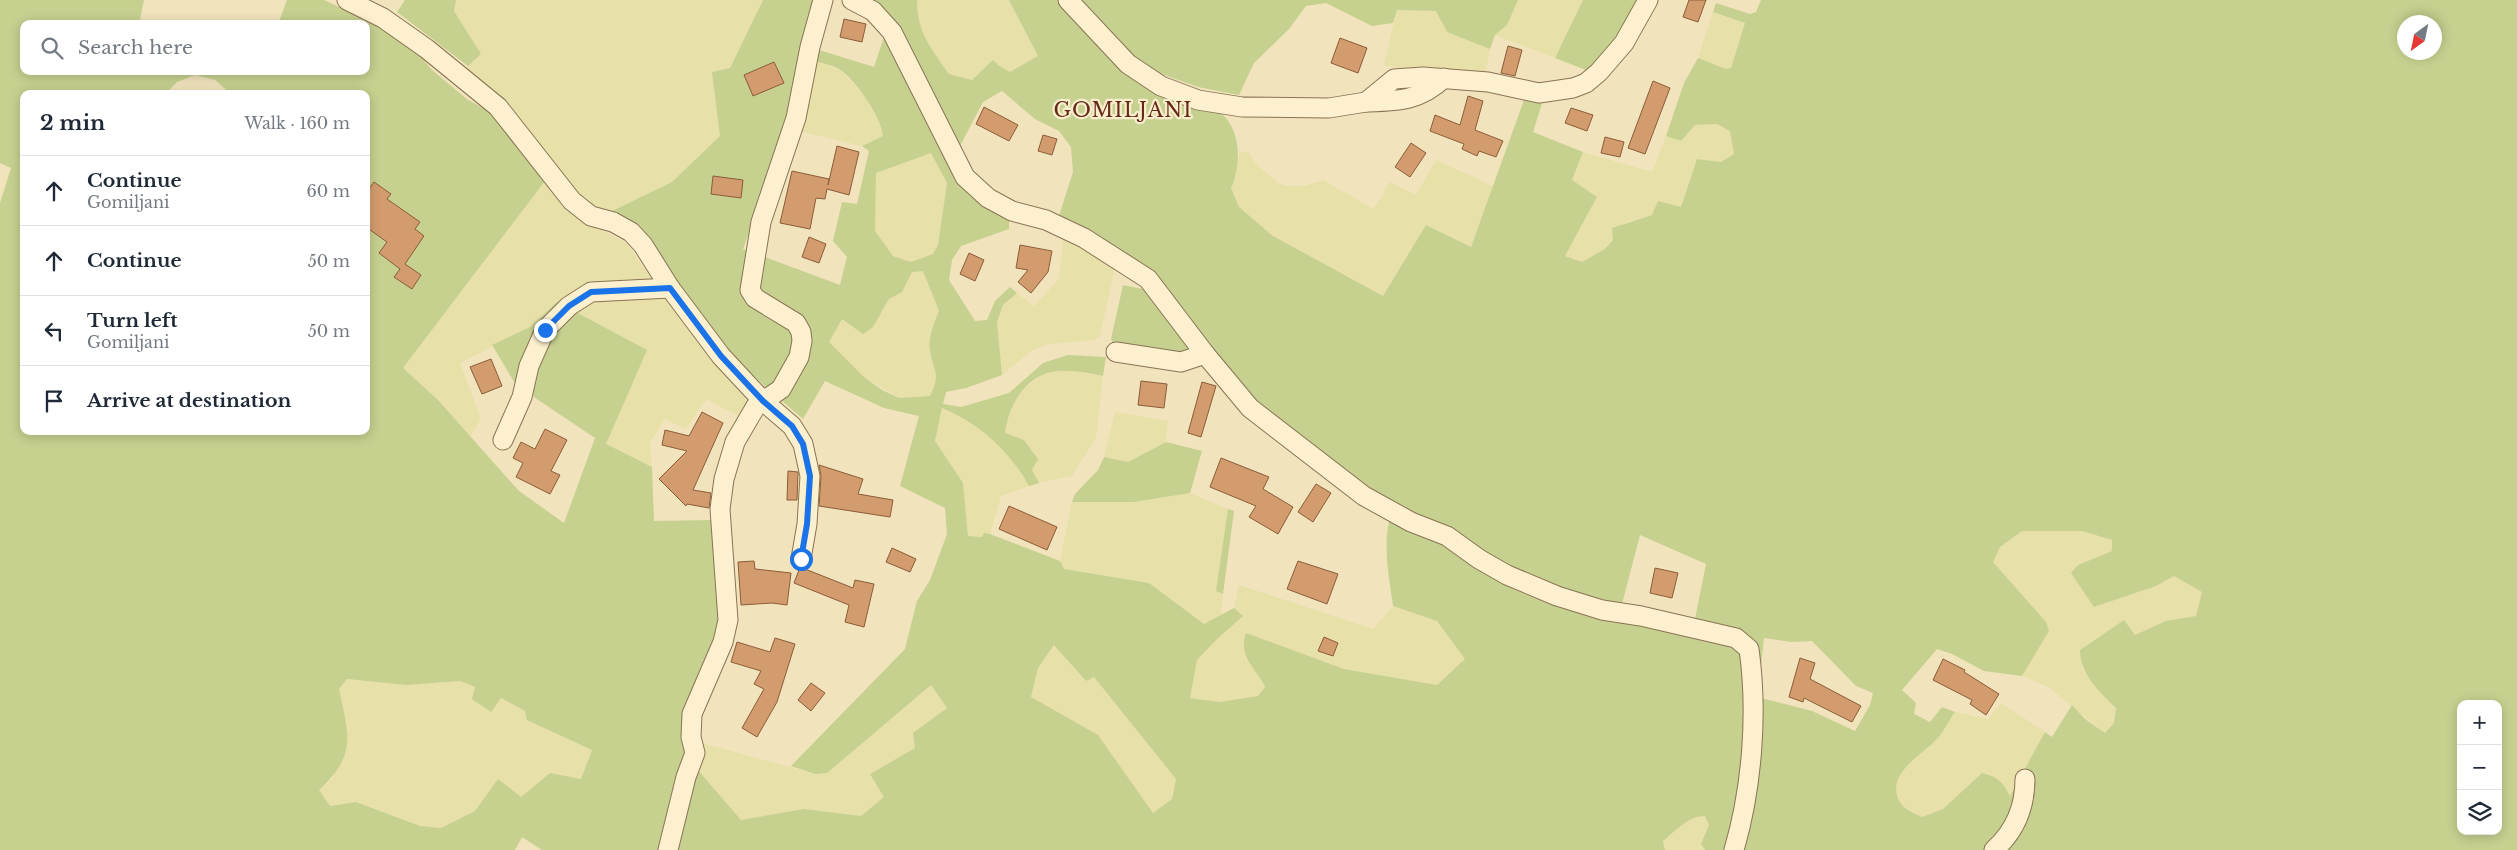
<!DOCTYPE html>
<html lang="en">
<head>
<meta charset="utf-8">
<style>
	:root { --surface:#fff; --page:#f2f2f3; --text:#1f2937; --muted:#747a83; --line:#e0e1e3 }
	body { margin:0; font-family:"Libre Baskerville",serif; background:var(--page); color:var(--text) }
	.controls { position:absolute; right:15px; bottom:15px; display:grid; overflow:hidden; border-radius:10px; box-shadow:0 2px 12px #0003 }
	.controls button { width:45px; height:45px; display:grid; place-items:center; padding:0; border:0; border-bottom:1px solid var(--line); background:var(--surface); color:var(--text); font:25px sans-serif }
	.compass { position:absolute; left:2397px; top:15px; width:45px; height:45px; border-radius:50%; background:var(--surface); box-shadow:0 2px 12px #0003; rotate:213deg }
	.stop { position:absolute; width:15px; height:15px; margin:-11px; border:4px solid #1a73e8; border-radius:50%; background:#fff }
	.stop.end { background:#1a73e8; border-color:#fff; box-shadow:0 1px 5px #0008 }
	.list { margin:0; padding:0; list-style:none }
	h2 { display:flex; justify-content:space-between; align-items:center; height:65px; margin:0; padding:0 20px; font-size:21px }
	h2 small { font-size:16px; font-weight:400; color:var(--muted) }
	.list li { display:grid; grid-template-columns:32px 1fr auto; gap:15px; align-items:center; box-sizing:border-box; height:70px; padding:0 20px; border-top:1px solid var(--line) }
	.list b { display:block; font-size:19px; white-space:nowrap }
	.list p { margin:0; font-size:16px; white-space:nowrap; color:var(--muted) }
	.list em { font-size:16px; font-style:normal; color:var(--muted) }
	.icon { flex:none; width:28px; height:28px; fill:none; stroke:currentColor; stroke-width:2; stroke-linecap:round; stroke-linejoin:round }
	.map { position:relative; flex:none; width:2517px; height:850px; overflow:hidden }
	.search { position:absolute; background:var(--surface); box-shadow:0 2px 12px #0003; left:20px; top:20px; width:350px; height:55px; display:flex; align-items:center; gap:12px; box-sizing:border-box; padding:0 18px; border-radius:10px; color:var(--muted); font-size:19px }
	.panel { position:absolute; background:var(--surface); box-shadow:0 2px 12px #0003; left:20px; top:90px; width:350px; height:345px; border-radius:10px }
	.map>svg:first-child { display:block }
	.farmland { fill:#e7e0a9 }
	.green { fill:#c6d08f; fill-rule:evenodd }
	.building { fill:#d39c6e; stroke:#8b5c38 }
	.lines { fill:none; stroke-linecap:round; stroke-linejoin:round }
	.minor-casing { stroke:#8a7354; stroke-width:21 }
	.minor { stroke:#fcf0cf; stroke-width:19 }
	.route { stroke:#1a73e8; stroke-width:6 }
	.labels { text-anchor:middle; dominant-baseline:central; stroke-width:4.5; stroke-linejoin:round; paint-order:stroke }
	.quarter-label { font-size:20px; letter-spacing:1px; fill:#682a16; stroke:#f8edcc }
</style>
</head>
<body>
<div class="map">
<svg width="2517" height="850" viewBox="0 0 2517 850">
	<rect width="100%" height="100%" fill="#f1e3bc"/>
	<!-- farmland -->
	<g class="farmland">
		<polygon points="456,0 763,0 730,68 712,72 721,136 672,182 612,211 599,209 575,197 467,71 468,66 481,54 454,11"/>
		<polygon points="917,0 1009,0 1039,56 1010,73 999,66 972,80 949,74 922,35 917,16"/>
		<polygon points="1518,0 1583,0 1555,58 1495,35 1507,25"/>
		<polygon points="1397,10 1436,11 1447,32 1490,49 1485,73 1399,68 1384,65"/>
		<polygon points="1713,12 1745,23 1731,68 1726,69 1698,58"/>
		<polygon points="813,61 839,69 864,95 883,129 883,136 862,146 798,131"/>
		<polygon points="1717,124 1730,131 1734,154 1722,162 1697,159 1681,207 1624,223 1612,231 1613,240 1606,249 1582,262 1565,256 1597,197 1572,180 1583,152 1652,172 1666,136 1681,141 1695,125"/>
		<polygon points="1240,152 1248,152 1257,165 1278,183 1287,186 1304,186 1323,180 1374,209 1390,182 1416,195 1436,160 1495,187 1471,247 1426,225 1383,296 1273,236 1239,207 1231,188 1235,178"/>
		<polygon points="931,153 947,183 938,245 933,254 911,262 893,256 875,231 876,173"/>
		<polygon points="545,181 565,210 626,243 669,303 750,396 742,418 706,399 686,429 665,419 650,442 652,467 606,445 611,432 557,302 530,327 460,363 481,419 470,436 438,400 403,368"/>
		<polygon points="1064,234 1116,263 1100,336 1094,340 1049,344 1031,351 1002,375 997,322 1003,305 1017,293 1034,306 1059,279"/>
		<polygon points="923,270 939,311 930,333 930,350 938,376 930,396 899,398 863,376 828,343 842,319 882,314 889,298 902,292 912,272"/>
		<polygon points="1056,371 1073,371 1103,376 1096,438 1072,476 1039,483 1032,470 1038,459 1024,440 1005,434 1007,415 1014,399 1027,386 1044,374"/>
		<polygon points="942,408 971,422 991,438 1013,460 1029,486 1001,496 990,534 984,533 983,537 968,536 963,483 935,441"/>
		<polygon points="1115,412 1168,421 1166,442 1128,462 1104,457"/>
		<polygon points="1190,493 1228,509 1216,591 1223,594 1221,615 1204,624 1149,583 1064,569 1060,561 1072,502 1134,502"/>
		<polygon points="2022,531 2082,531 2112,540 2112,551 2078,565 2094,607 2156,586 2174,576 2202,592 2196,616 2166,621 2135,635 2124,620 2080,650 2083,671 2116,708 2114,723 2105,733 2048,687 2022,676 2049,631 1993,562 2000,547"/>
		<polygon points="1239,585 1373,629 1393,606 1437,621 1466,659 1437,685 1344,669 1246,633 1245,657 1258,672 1265,687 1258,696 1220,702 1190,698 1197,660 1217,639 1243,616 1234,608"/>
		<polygon points="1055,645 1085,681 1094,677 1176,779 1172,799 1153,813 1098,735 1031,698 1038,668"/>
		<polygon points="347,679 407,685 460,681 476,688 491,711 501,698 592,749 581,779 550,773 521,797 498,780 475,811 441,828 420,826 356,802 330,806 319,790 333,778 348,727 339,689"/>
		<polygon points="931,685 947,708 913,733 915,748 870,774 885,797 861,816 804,809 741,820 697,769 699,742 815,774 827,773"/>
		<polygon points="2001,703 2045,732 2010,797 1970,783 1956,799 1943,809 1922,817 1902,806 1895,789 1899,775 1917,754 1938,738 1955,712 1988,719"/>
		<polygon points="1699,815 1705,816 1709,825 1701,844 1705,850 1665,850 1663,841 1682,825"/>
	</g>
	<!-- green -->
	<g class="green">
		<path d="M0 0H144L140 19 142 24H24V71H366V24H278L287 0H324L400 36 417 52 432 70 468 100 496 115 545 181 403 368 438 400 519 491 564 523 595 438 516 385 492 345 530 327 557 302 647 350 606 444 652 467 654 521 715 520 720 614 715 637 689 705 682 713 685 748 679 775 671 794 658 850H542L522 837 515 850H0V203L11 168 0 163ZM195 75 215 80 231 94H366V431H24V94H165L177 82ZM347 679 407 685 460 681 475 687 472 699 491 712 501 698 525 711 527 720 592 750 581 779 550 773 521 797 498 779 475 811 441 828 420 826 356 802 330 806 319 790C357 755 349 735 339 689Z"/>
		<polygon points="405,0 456,0 454,11 481,54 468,66 397,12"/>
		<path d="M763 0H816L790 116 743 249 840 285 847 257 833 241 842 202 857 204 869 151 862 146 883 136C882 118 855 79 839 69 832 65 821 63 813 61L816 49 874 67 886 31 932 128 931 131 958 178 1009 216V229L961 246 952 260 949 280 975 321 987 320 995 301 1010 287 1017 293 1003 305 997 322 1002 375 966 388 946 392 943 404 961 407 1009 393 1043 363 1068 355 1106 357 1103 376C1088 373 1073 370 1057 371 1026 374 1008 406 1005 433L1024 440 1038 459 1032 470 1039 483 1029 486C1009 450 980 424 942 408L935 441 963 483 968 536 982 537 984 533 990 534 1060 561 1064 569 1149 583 1204 624 1234 608 1243 616 1217 639 1197 660 1190 698 1220 702 1258 696 1265 687C1255 666 1238 658 1246 633L1344 669 1437 685 1465 659 1437 621 1393 606C1388 568 1381 541 1394 504L1366 489 1255 402 1182 313 1058 219 1073 172 1071 147 1059 131 1035 119 1002 91 983 102 958 150 871 0H917C917 33 931 48 949 74L972 80 993 60 999 66 1010 72 1038 56 1009 0H1518L1507 25 1495 35 1490 49 1447 32 1436 11 1397 10 1393 23 1372 26 1326 3 1306 6 1289 29 1254 63 1239 95 1198 87 1156 72C1177 85 1202 97 1221 113 1242 131 1241 166 1231 188L1239 207 1273 236 1383 296 1426 225 1471 247 1524 100H1543L1533 132 1583 152 1572 180 1597 197 1565 256 1582 262 1605 249 1613 240 1612 228 1652 215 1658 201 1681 207 1697 159 1721 162 1734 154 1730 131 1717 124 1695 125 1681 141 1666 136 1684 83 1698 58 1726 69 1731 68 1745 23 1713 12 1716 3 1750 14 1756 12 1761 0H2517V850H1705L1701 844 1709 825 1705 816C1690 815 1674 832 1663 841L1665 850H676L697 769 741 820 804 809 861 816 884 797 870 774 915 748 913 733 947 708 931 685 827 773 815 774 791 766 905 649 917 601 930 580 947 534 945 508 900 486 919 416 884 408 825 381 803 419 752 375 721 344 612 211 672 182 720 136 712 72 730 68ZM2404 22H2434V52H2404ZM931 153 947 183 938 245 933 254 911 262 893 256 875 231 876 173ZM923 271 939 311C934 323 928 336 930 350 933 372 942 372 930 396L899 398 882 390 863 376 829 342 842 319 863 334 873 327 889 299 902 292 912 272ZM2022 531H2082L2112 540V551L2078 565 2071 573 2094 607 2156 586 2174 576 2202 592 2196 616 2166 621 2135 635 2124 620 2080 650C2080 675 2100 692 2116 708L2114 723 2105 733 2085 719 2072 705 2052 737 2045 732 2010 796C2003 782 1998 777 1982 773L1943 809 1922 817C1916 814 1906 810 1902 805 1881 776 1921 756 1938 738 1944 731 1949 720 1955 712L1942 707 1930 722 1914 714 1916 703 1902 690 1937 649 1952 654 1984 671 2022 676 2049 631 2046 622 1993 562 2000 547ZM1640 535 1706 564 1692 634 1622 604ZM1764 638 1791 642 1812 641 1856 686 1873 693 1870 705 1855 731 1812 711 1761 698 1759 683ZM1054 645 1086 681 1094 677 1176 779 1172 799 1153 813 1098 735 1031 697 1038 668ZM2461 704H2498V831H2461Z"/>
		<polygon points="1583,0 1640,0 1618,37 1591,72 1555,58"/>
		<polygon points="1123,285 1148,290 1194,346 1190,352 1180,355 1114,345 1111,339"/>
		<polygon points="1166,442 1202,451 1190,493 1134,502 1072,502 1075,494 1098,470 1104,457 1128,462"/>
		<polygon points="1228,509 1234,511 1223,594 1216,591"/>
	</g>
	<!-- building -->
	<g class="building">
		<polygon points="1689,0 1706,0 1698,22 1683,17"/>
		<polygon points="844,19 866,24 862,42 840,37"/>
		<polygon points="1340,38 1367,48 1358,73 1331,63"/>
		<polygon points="1508,46 1522,50 1515,76 1501,73"/>
		<polygon points="774,62 784,83 753,96 744,75"/>
		<polygon points="1653,81 1670,88 1645,154 1628,148"/>
		<polygon points="1468,96 1483,101 1475,130 1503,141 1496,157 1479,151 1477,156 1462,149 1464,144 1430,131 1435,115 1460,125"/>
		<polygon points="984,107 1018,125 1009,141 976,124"/>
		<polygon points="1571,108 1593,115 1587,131 1565,123"/>
		<polygon points="1043,135 1057,139 1052,155 1038,151"/>
		<polygon points="1605,137 1624,142 1620,157 1601,153"/>
		<polygon points="1411,143 1426,153 1410,177 1395,167"/>
		<polygon points="837,146 859,152 849,195 827,189 825,199 816,198 810,229 780,223 792,171 829,179 828,185"/>
		<polygon points="713,176 743,180 741,198 711,194"/>
		<polygon points="374,182 391,194 387,199 420,222 415,229 424,236 405,264 421,275 412,289 394,277 400,269 379,253 387,242 366,227 366,193"/>
		<polygon points="809,237 826,244 819,263 802,257"/>
		<polygon points="1020,245 1052,251 1048,272 1031,293 1018,282 1028,270 1016,268"/>
		<polygon points="969,253 984,260 975,281 960,274"/>
		<polygon points="491,359 502,386 482,394 470,367"/>
		<polygon points="1141,381 1167,384 1164,408 1138,405"/>
		<polygon points="1202,382 1216,386 1201,437 1188,433"/>
		<polygon points="702,412 723,423 693,490 711,493 709,508 687,504 686,506 659,479 687,451 662,445 665,430 689,436"/>
		<polygon points="545,429 567,440 551,471 560,475 550,494 516,477 523,463 513,458 521,442 535,449"/>
		<polygon points="1221,458 1269,477 1263,489 1293,507 1278,534 1249,517 1256,506 1210,487"/>
		<polygon points="819,465 863,479 858,494 893,500 890,517 819,506 821,476"/>
		<polygon points="788,471 798,472 797,500 787,500"/>
		<polygon points="1316,484 1331,493 1313,522 1298,512"/>
		<polygon points="1009,506 1057,527 1047,550 999,529"/>
		<polygon points="892,548 916,559 910,572 886,562"/>
		<polygon points="754,561 755,569 791,573 787,605 772,603 741,605 738,562"/>
		<polygon points="1298,561 1338,574 1327,604 1287,589"/>
		<polygon points="1655,568 1678,573 1672,598 1650,593"/>
		<polygon points="805,569 853,588 855,580 874,584 864,627 845,622 849,605 794,583 799,570"/>
		<polygon points="1324,637 1338,643 1333,656 1318,651"/>
		<polygon points="775,638 795,644 777,702 757,737 742,728 764,689 754,684 761,671 731,662 737,642 770,652"/>
		<polygon points="1800,658 1815,663 1810,679 1861,706 1852,722 1804,698 1803,702 1789,697"/>
		<polygon points="1943,659 1965,670 1964,672 1999,694 1986,715 1970,704 1972,700 1933,680"/>
		<polygon points="811,683 825,693 811,711 798,700"/>
	</g>
	<g class="lines">
		<!-- minor casing -->
		<g class="minor-casing">
			<g id="minor">
				<polyline points="347,0 383,18 427,49 498,107 572,201 591,216 613,222 631,232 643,245 670,288 721,356 763,401 792,426 803,444 810,476 807,524 801,559"/>
				<path d="M852 0 873 11 892 32 965 177 988 198 1012 211 1046 220 1084 238 1148 279 1205 354 1250 408 1364 496 1411 522 1447 536 1479 559 1507 575 1557 596 1602 610 1641 616 1736 638 1749 649C1758 714 1752 788 1734 850"/>
				<polyline points="1068,0 1128,64 1161,86 1198,100 1242,107 1329,108 1366,102 1394,79 1423,77 1488,82 1539,93 1573,88 1586,83 1599,72 1624,43 1648,0"/>
				<path d="M1366 102C1398 101 1420 101 1444 78"/>
				<polyline points="1116,352 1181,362 1205,354"/>
				<polyline points="503,440 522,397 529,366 545,330 569,306 591,292 670,288"/>
				<polyline points="668,850 686,777 695,753 691,737 692,714 723,642 728,620 720,509 724,479 735,442 756,406 781,389 799,357 802,341 801,332 796,323 755,298 750,290 761,222 796,118 810,47 823,0"/>
				<path d="M1994 850C2015 831 2025 808 2025 779"/>
			</g>
		</g>
		<!-- minor -->
		<use href="#minor" class="minor"/>
	</g>
	<g class="lines">
		<!-- route -->
		<polyline class="route" points="545,330 569,306 591,292 670,288 721,356 763,401 792,426 803,444 810,476 807,524 801,559"/>
	</g>
	<g class="labels">
		<!-- quarter labels -->
		<g class="quarter-label">
			<text x="1123" y="110">GOMILJANI</text>
		</g>
	</g>
</svg>
<div class="controls">
<button>+</button>
<button>−</button>
<button><svg class="icon" aria-label="layers" viewBox="0 0 24 24"><path d="M12 4l9 5-9 5-9-5zM3 14l9 5 9-5"/></svg></button>
</div>
<svg class="compass" viewBox="-18 -18 36 36"><path d="M0-13l5 13h-10z" fill="#e53935"/><path d="M0 13l5-13h-10z" fill="#747a83"/></svg>
<div class="stop" style="left:801px;top:559px"></div>
<div class="stop end" style="left:545px;top:330px"></div>
<div class="search"><svg class="icon" aria-label="search" viewBox="0 0 24 24"><circle cx="10" cy="10" r="6"/><path d="M15 15l6 6"/></svg>Search here</div>
<section class="panel">
<h2>2 min<small>Walk · 160 m</small></h2>
<ul class="list">
<li><svg class="icon" aria-label="ahead" viewBox="0 0 24 24"><path d="M12 20V5M6 11l6-6 6 6"/></svg><div><b>Continue</b><p>Gomiljani</p></div><em>60 m</em></li>
<li><svg class="icon" aria-label="ahead" viewBox="0 0 24 24"><path d="M12 20V5M6 11l6-6 6 6"/></svg><div><b>Continue</b></div><em>50 m</em></li>
<li><svg class="icon" aria-label="left" viewBox="0 0 24 24"><path d="M17 20v-9H6M10 6l-5 5 5 5"/></svg><div><b>Turn left</b><p>Gomiljani</p></div><em>50 m</em></li>
<li><svg class="icon" aria-label="arrive" viewBox="0 0 24 24"><path d="M6 21V4h12l-3 4 3 4H6"/></svg><div><b>Arrive at destination</b></div></li>
</ul>
</section>
</div>
</body>
</html>
